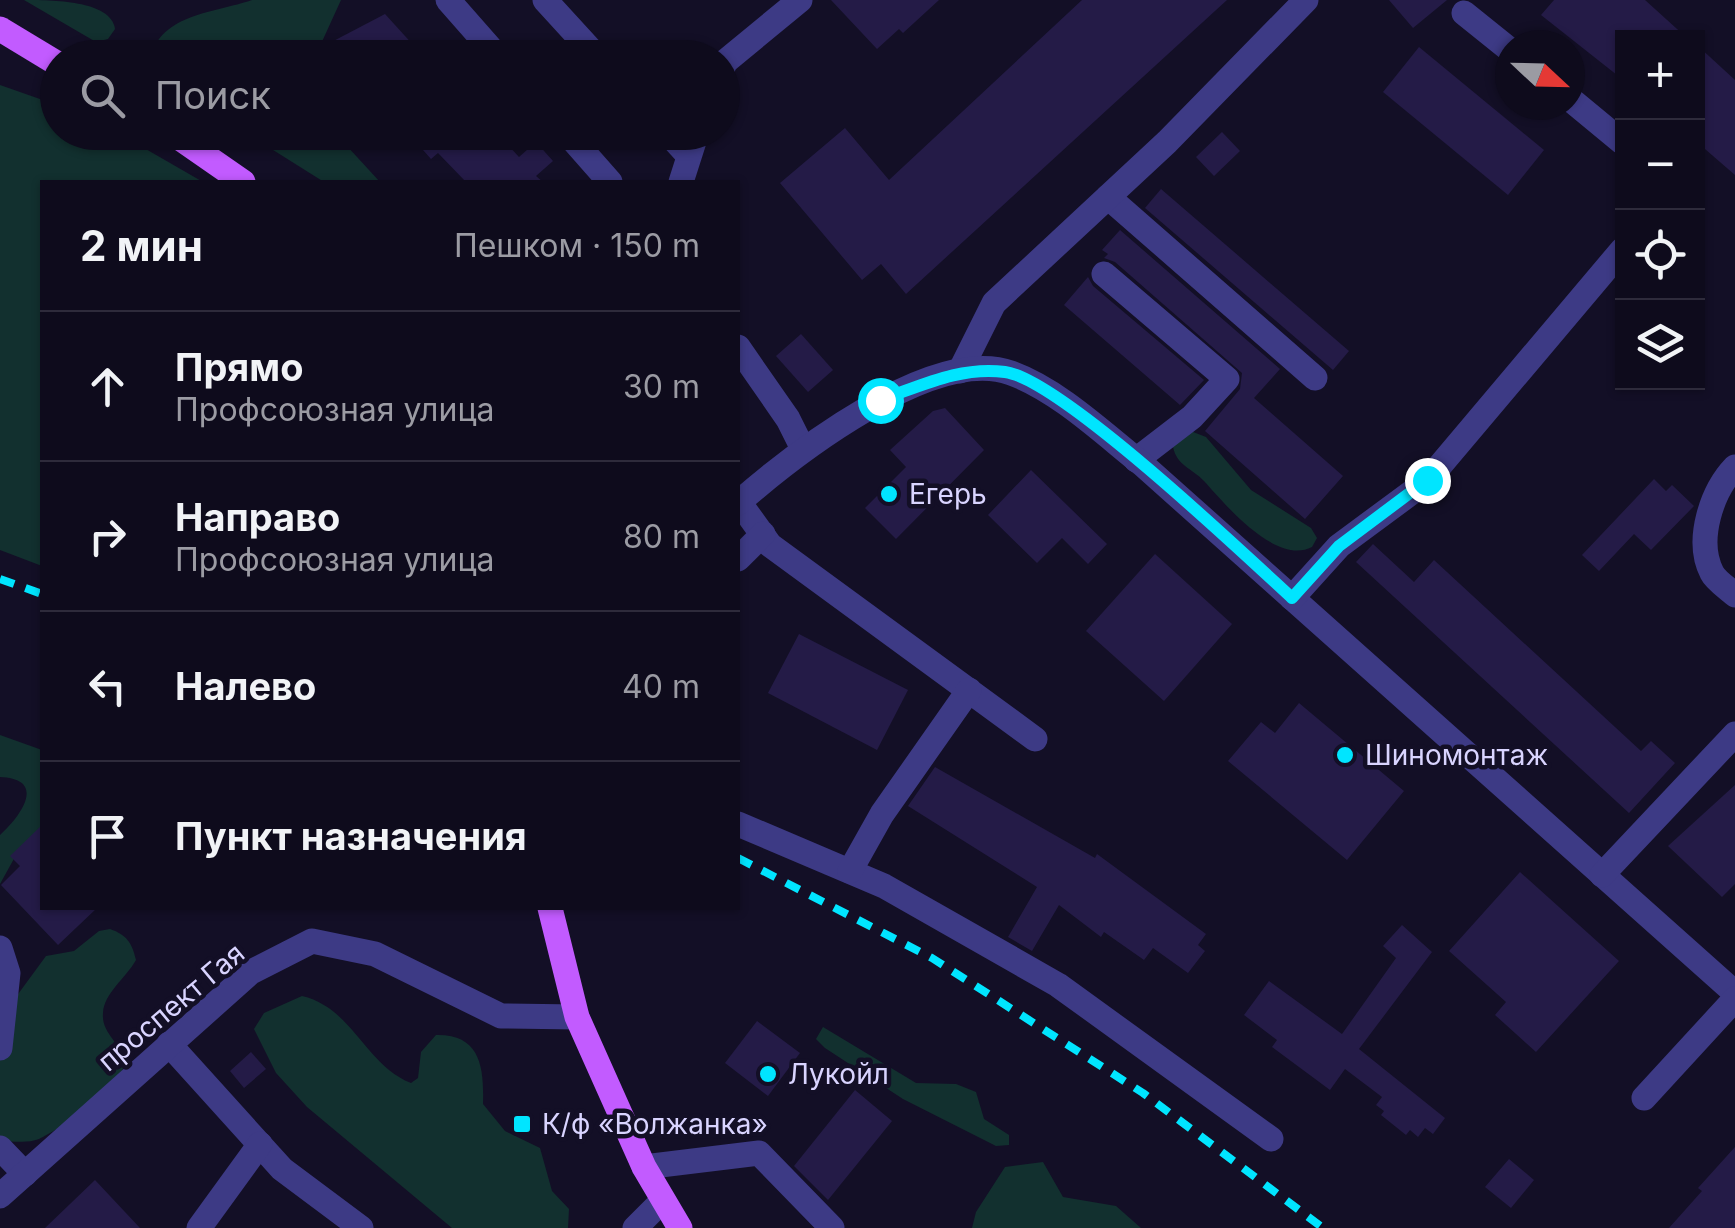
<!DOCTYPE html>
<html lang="ru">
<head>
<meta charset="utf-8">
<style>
	:root { --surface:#0e0b1c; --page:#171425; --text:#f1f3f6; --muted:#9b9ba3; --line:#2e2b3b }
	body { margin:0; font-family:Inter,sans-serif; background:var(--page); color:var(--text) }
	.controls { position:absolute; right:30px; top:30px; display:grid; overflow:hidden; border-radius:0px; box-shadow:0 2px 8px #0004 }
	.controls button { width:90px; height:90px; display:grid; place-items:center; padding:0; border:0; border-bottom:2px solid var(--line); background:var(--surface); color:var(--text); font:50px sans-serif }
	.compass { position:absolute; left:1495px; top:30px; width:90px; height:90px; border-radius:50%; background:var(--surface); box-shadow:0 2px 8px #0004; rotate:112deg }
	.stop { position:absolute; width:30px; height:30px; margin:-22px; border:8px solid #00e5ff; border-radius:50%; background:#fff }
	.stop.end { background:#00e5ff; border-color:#fff; box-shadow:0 2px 10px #0008 }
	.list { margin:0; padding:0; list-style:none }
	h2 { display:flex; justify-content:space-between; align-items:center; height:130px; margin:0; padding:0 40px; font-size:42px }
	h2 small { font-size:32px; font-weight:400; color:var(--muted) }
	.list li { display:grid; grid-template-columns:65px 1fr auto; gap:30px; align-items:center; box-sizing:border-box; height:150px; padding:0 40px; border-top:2px solid var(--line) }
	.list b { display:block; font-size:38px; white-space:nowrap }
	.list p { margin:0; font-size:32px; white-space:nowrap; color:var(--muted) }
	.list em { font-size:32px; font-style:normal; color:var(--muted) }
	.icon { flex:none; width:55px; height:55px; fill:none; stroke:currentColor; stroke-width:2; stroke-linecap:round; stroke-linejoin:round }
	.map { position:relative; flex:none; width:1735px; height:1228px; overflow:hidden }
	.search { position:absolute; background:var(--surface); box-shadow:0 2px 8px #0004; left:40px; top:40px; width:700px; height:110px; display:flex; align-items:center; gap:25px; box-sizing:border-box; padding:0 35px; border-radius:55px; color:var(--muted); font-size:38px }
	.panel { position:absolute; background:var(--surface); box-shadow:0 2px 8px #0004; left:40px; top:180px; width:700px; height:730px; border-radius:0px }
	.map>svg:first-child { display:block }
	.green { fill:#12302f }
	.building { fill:#241b47 }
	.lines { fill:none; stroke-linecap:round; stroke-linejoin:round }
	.minor { stroke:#3d3a85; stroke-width:25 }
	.major { stroke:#c25bff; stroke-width:25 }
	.rail { stroke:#00e5ff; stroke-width:8; stroke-dasharray:15 12; stroke-linecap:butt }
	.route { stroke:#00e5ff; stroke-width:12 }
	.poi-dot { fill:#00e5ff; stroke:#130f26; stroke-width:4 }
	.labels { text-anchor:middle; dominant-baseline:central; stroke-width:9; stroke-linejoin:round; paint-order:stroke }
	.poi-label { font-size:28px; fill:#d9d4ff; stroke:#130f26; text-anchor:start }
	.street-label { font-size:28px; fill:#d9d4ff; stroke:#130f26 }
</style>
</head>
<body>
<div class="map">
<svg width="1735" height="1228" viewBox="0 0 1735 1228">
	<rect width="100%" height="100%" fill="#130f26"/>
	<!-- green -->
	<g class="green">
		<path d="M24 0C51 0 111 0 115 29L108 39 96 42Z"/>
		<path d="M252 0H341L315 57 150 58C162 13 215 13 252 0Z"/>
		<polygon points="0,85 57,105 58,132 118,133 203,182 42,182 42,566 0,550"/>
		<polygon points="246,133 335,133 380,182 324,182"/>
		<path d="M1188 430 1206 437 1251 490 1311 528 1317 538 1312 547C1276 566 1225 504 1204 481 1192 468 1177 466 1173 447Z"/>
		<path d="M0 735 42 750V827L16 855 0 884V835C19 818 49 779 0 777Z"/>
		<path d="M110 929C127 935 132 943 136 960 126 978 104 993 103 1013 101 1034 122 1043 124 1062 126 1085 59 1130 39 1139 26 1144 13 1140 0 1142V1004L13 1001 46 956 74 951 99 931Z"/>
		<path d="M302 996C353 1008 365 1065 411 1083L418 1078 421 1052 436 1035C481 1034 484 1068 483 1104L505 1131 540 1148 552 1191 569 1209 568 1228H452L307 1107 276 1073 254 1029 264 1013Z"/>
		<polygon points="823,1027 916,1083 956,1084 976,1092 984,1119 1009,1135 1009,1145 996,1146 903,1099 825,1048 816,1039"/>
		<polygon points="1043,1162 1063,1197 1116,1206 1141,1228 972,1228 976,1212 1005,1167"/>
	</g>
	<!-- building -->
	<g class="building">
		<polygon points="831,0 939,0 903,33 899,29 877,49"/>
		<polygon points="1082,0 1227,0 906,294 881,264 862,280 780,183 845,128 889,180"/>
		<polygon points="1389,0 1447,0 1413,28"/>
		<polygon points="1554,0 1645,0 1687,38 1622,38 1622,79 1541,15"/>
		<polygon points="385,14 425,58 301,58"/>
		<polygon points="1698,46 1735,80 1735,175 1698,143"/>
		<polygon points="1419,47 1544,150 1508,195 1383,92"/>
		<polygon points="407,132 496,132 519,157 536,142 553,161 536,176 543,182 466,182 438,153 431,159"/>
		<polygon points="1222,132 1240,151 1214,176 1196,157"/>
		<polygon points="1161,189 1349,351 1333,370 1145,208"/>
		<polygon points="1120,230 1280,369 1254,398 1343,476 1305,519 1205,431 1240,389 1242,373 1115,262 1104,258 1108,254 1102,250"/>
		<polygon points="1088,277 1093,286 1204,380 1180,405 1064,305"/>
		<polygon points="801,334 833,370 808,392 776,356"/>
		<polygon points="945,408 984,450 896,539 865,508 906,467 890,450 933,411"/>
		<polygon points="1031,470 1107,544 1088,564 1062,538 1037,563 988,515"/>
		<polygon points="1654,479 1666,491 1672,485 1694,506 1651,550 1634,534 1599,571 1582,555"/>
		<polygon points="1373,544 1414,582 1434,560 1641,751 1651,741 1675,763 1629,813 1356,562"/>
		<polygon points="1155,554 1232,624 1164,701 1086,631"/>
		<polygon points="799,634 908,690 877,750 768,693"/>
		<polygon points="1299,703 1404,791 1347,860 1228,761 1261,722 1275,733"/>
		<polygon points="935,767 1095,858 1097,854 1206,934 1198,945 1205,951 1188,973 1153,948 1144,960 1104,932 1101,937 1059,905 1032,951 1008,937 1037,887 908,806"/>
		<polygon points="1735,785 1735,884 1722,897 1668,846"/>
		<polygon points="42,825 42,908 97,908 58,945 1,885 20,866 10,856"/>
		<polygon points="1520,872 1619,961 1536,1052 1495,1015 1506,1002 1449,951"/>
		<polygon points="1402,925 1432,952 1359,1049 1445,1118 1433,1134 1425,1128 1418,1137 1410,1130 1406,1135 1381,1115 1384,1111 1376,1105 1382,1097 1345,1069 1330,1090 1272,1047 1277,1040 1244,1015 1269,981 1342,1034 1396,958 1383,946"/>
		<polygon points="757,1021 800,1053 768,1096 725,1063"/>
		<polygon points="251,1052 266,1069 244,1088 230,1071"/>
		<polygon points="855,1090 892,1121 828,1200 794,1166"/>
		<polygon points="1735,1147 1735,1228 1669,1228 1702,1191 1698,1188"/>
		<polygon points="1509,1159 1534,1180 1511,1208 1485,1187"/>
		<polygon points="95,1180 140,1228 45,1228"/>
	</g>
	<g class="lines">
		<!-- minor -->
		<g class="minor">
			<polyline points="448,0 499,58"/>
			<polyline points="545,0 598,58"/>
			<polyline points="1464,13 1510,50"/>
			<polyline points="722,69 726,61 800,0"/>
			<polyline points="1570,99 1622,142"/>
			<polyline points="566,132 610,182"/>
			<polyline points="667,132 688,155"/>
			<polyline points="681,182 697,132"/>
			<polyline points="1108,197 1315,378"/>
			<polyline points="1104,274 1227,379 1192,417 1136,460"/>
			<polyline points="738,347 788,419 802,447"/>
			<polyline points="960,371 994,303 1167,142 1306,0"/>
			<path d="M1735 467C1712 491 1695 540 1712 573 1716 581 1729 589 1735 595"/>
			<polyline points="739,502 770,545 1035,739"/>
			<path d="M738 503C793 455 933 345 1011 373 1058 390 1103 433 1142 464L1735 993"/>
			<polyline points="738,559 763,534"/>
			<polyline points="1292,598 1339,546 1427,481 1622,250"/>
			<polyline points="738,824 884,886 1058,985 1271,1139"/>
			<polyline points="850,871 882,814 969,690"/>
			<polyline points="1602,875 1735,734"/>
			<polyline points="0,948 8,973 0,1048"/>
			<polyline points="169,1044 282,1169 361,1228"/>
			<polyline points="1644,1098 1735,999"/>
			<polyline points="0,1148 25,1174"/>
			<polyline points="644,1167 759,1153 832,1228"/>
			<polyline points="0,1196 251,972 312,941 375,954 501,1016 577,1017"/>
			<polyline points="199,1228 260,1144"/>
			<polyline points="635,1228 663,1200"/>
		</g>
		<!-- major -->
		<g class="major">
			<polyline points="0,29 58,64"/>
			<polyline points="171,132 243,182"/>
			<polyline points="550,908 577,1017 644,1167 680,1228"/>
		</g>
		<!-- rail -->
		<g class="rail">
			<polyline points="0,579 42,594"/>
			<polyline points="738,858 932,958 1143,1093 1323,1228"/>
		</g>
	</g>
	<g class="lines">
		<!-- route -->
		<path class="route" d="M880 400C921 386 960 366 1005 372 1060 379 1243 553 1292 598L1339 546 1427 480"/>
	</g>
	<!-- markers -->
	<g class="poi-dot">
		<circle cx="889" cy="494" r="10"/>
		<circle cx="1345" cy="755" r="10"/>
		<circle cx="768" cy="1074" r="10"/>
		<rect x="512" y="1114" width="20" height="20" rx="5"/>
	</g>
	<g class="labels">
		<!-- poi labels -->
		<g class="poi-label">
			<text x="909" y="494">Егерь</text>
			<text x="1365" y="755">Шиномонтаж</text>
			<text x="788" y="1074">Лукойл</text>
			<text x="542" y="1124">К/ф «Волжанка»</text>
		</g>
		<!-- street labels -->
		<g class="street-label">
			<text transform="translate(171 1007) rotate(-40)">проспект Гая</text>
		</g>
	</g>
</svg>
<div class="controls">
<button>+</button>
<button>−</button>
<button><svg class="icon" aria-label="locate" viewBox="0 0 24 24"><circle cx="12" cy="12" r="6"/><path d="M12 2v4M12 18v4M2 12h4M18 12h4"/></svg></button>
<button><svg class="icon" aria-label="layers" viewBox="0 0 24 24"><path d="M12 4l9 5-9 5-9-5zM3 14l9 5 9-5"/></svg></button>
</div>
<svg class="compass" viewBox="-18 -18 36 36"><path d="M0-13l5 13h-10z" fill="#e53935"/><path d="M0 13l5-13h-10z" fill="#9b9ba3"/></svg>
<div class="stop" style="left:880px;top:400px"></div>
<div class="stop end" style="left:1427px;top:480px"></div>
<div class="search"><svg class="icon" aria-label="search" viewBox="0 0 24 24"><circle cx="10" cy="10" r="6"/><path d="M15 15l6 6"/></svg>Поиск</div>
<section class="panel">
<h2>2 мин<small>Пешком · 150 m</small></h2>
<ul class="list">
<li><svg class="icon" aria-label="ahead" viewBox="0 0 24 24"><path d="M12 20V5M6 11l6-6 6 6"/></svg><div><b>Прямо</b><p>Профсоюзная улица</p></div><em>30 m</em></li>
<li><svg class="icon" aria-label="right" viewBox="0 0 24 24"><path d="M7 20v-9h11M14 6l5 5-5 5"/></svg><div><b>Направо</b><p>Профсоюзная улица</p></div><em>80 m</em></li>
<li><svg class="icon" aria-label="left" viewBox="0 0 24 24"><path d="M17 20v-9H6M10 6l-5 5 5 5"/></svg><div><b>Налево</b></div><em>40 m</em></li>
<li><svg class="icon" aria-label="arrive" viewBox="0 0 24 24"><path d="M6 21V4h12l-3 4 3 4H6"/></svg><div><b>Пункт назначения</b></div></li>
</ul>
</section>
</div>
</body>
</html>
